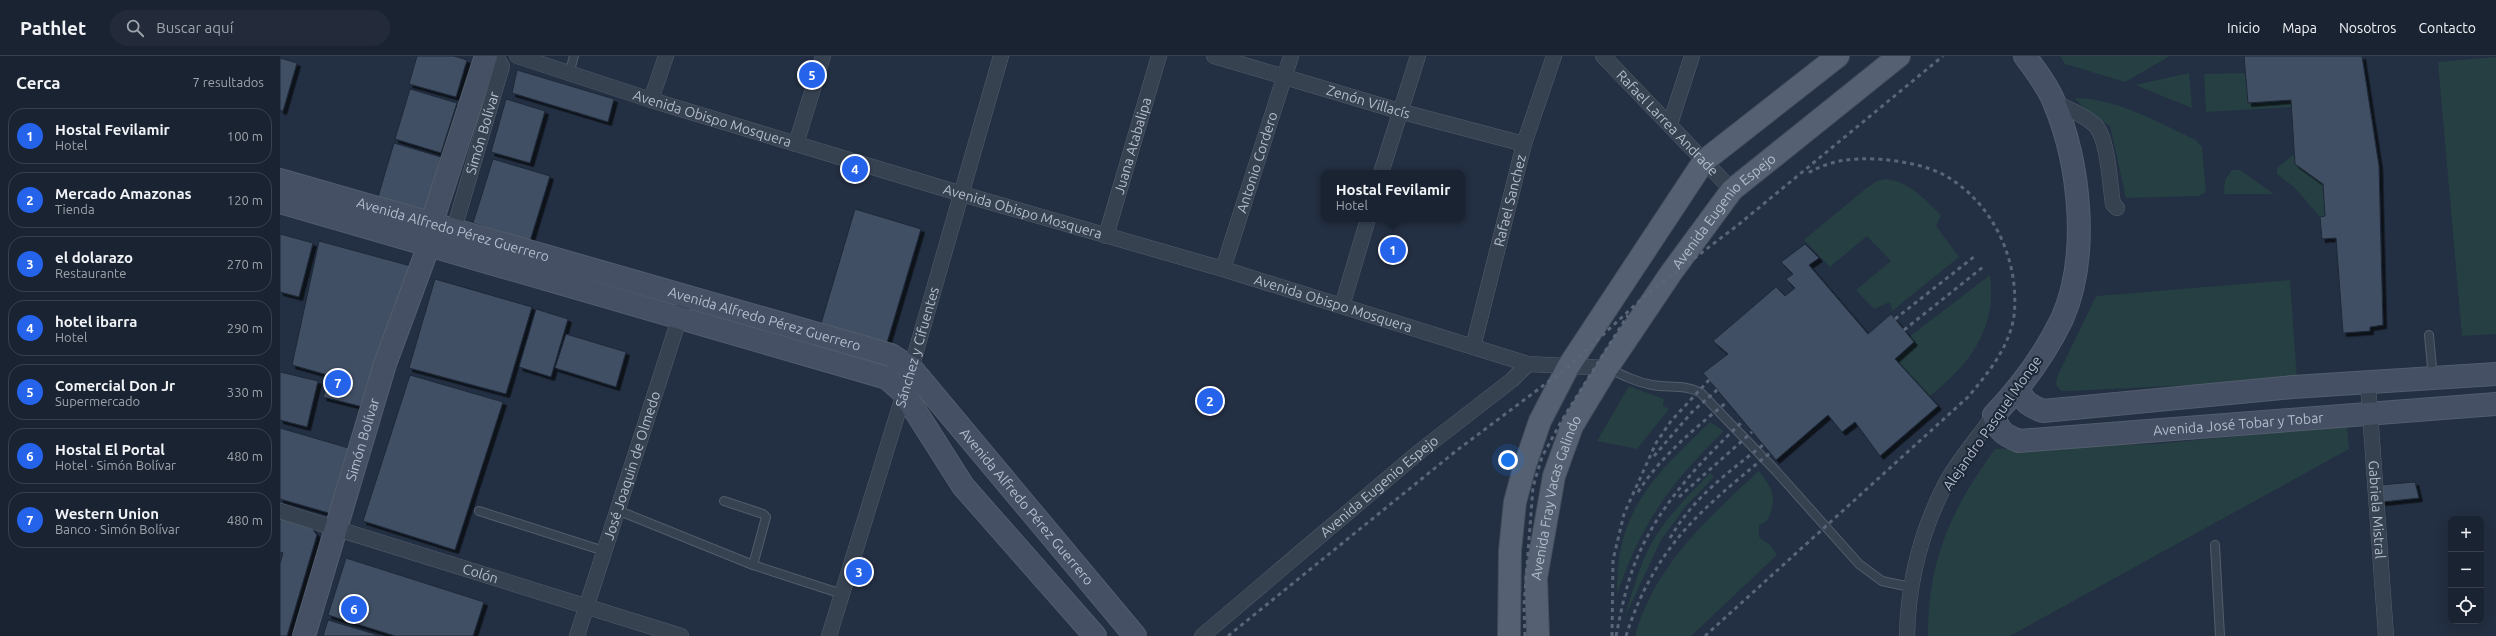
<!DOCTYPE html>
<html lang="es">
<head>
<meta charset="utf-8">
<style>
	:root { --surface:#1a2332; --page:#232b3a; --text:#f1f3f6; --muted:#9fa4ac; --line:#38404d; --accent:#2563eb }
	body { margin:0; font-family:Ubuntu,sans-serif; background:var(--page); color:var(--text) }
	.controls { position:absolute; right:12px; bottom:12px; display:grid; overflow:hidden; border-radius:8px; box-shadow:0 4px 16px #0002 }
	.controls button { width:36px; height:36px; display:grid; place-items:center; padding:0; border:0; border-bottom:1px solid var(--line); background:var(--surface); color:var(--text); font:20px sans-serif }
	.you { position:absolute; left:1228px; top:404px; width:14px; height:14px; margin:-10px; border:3px solid #fff; border-radius:50%; background:#1a73e8; box-shadow:0 0 0 6px #1a73e833 }
	.badge { display:grid; place-items:center; width:26px; height:26px; border-radius:50%; background:var(--accent); color:#fff; font-size:13px; font-weight:700 }
	.pin { position:absolute; translate:-50% -50%; border:2px solid #fff; box-shadow:0 1px 4px #0006 }
	.popup { position:absolute; left:1041px; top:114px; width:144px; height:52px; box-sizing:border-box; display:grid; place-content:center; border-radius:8px; background:var(--surface); filter:drop-shadow(0 1px 3px #0005); font-size:13px; white-space:nowrap; color:var(--muted) }
	.popup b { font-size:15px; color:var(--text) }
	.popup::after { content:''; position:absolute; left:50%; top:100%; margin-left:-8px; border:8px solid transparent; border-top-color:var(--surface) }
	.list { margin:0; padding:0; list-style:none }
	h2 { display:flex; justify-content:space-between; align-items:center; height:52px; margin:0; padding:0 16px; font-size:17px }
	h2 small { font-size:13px; font-weight:400; color:var(--muted) }
	.list li { display:grid; grid-template-columns:26px 1fr auto; gap:12px; align-items:center; box-sizing:border-box; height:56px; margin:0 8px 8px; padding:0 8px; border:1px solid var(--line); border-radius:16px }
	.list b { display:block; font-size:15px; white-space:nowrap }
	.list p { margin:0; font-size:13px; white-space:nowrap; color:var(--muted) }
	.list em { font-size:13px; font-style:normal; color:var(--muted) }
	.icon { flex:none; width:22px; height:22px; fill:none; stroke:currentColor; stroke-width:2; stroke-linecap:round; stroke-linejoin:round }
	.map { position:relative; flex:none; width:2216px; height:580px; overflow:hidden }
	header { display:flex; align-items:center; gap:24px; box-sizing:border-box; height:56px; padding:0 20px; background:var(--surface); border-bottom:1px solid var(--line) }
	header strong { font-size:19px }
	nav { display:flex; gap:22px; margin-inline-start:auto; font-size:14px }
	.search { width:280px; height:36px; background:var(--page); display:flex; align-items:center; gap:10px; box-sizing:border-box; padding:0 14px; border-radius:22px; color:var(--muted); font-size:15px }
	main { display:flex }
	aside { flex:1; background:var(--surface) }
	.map>svg:first-child { display:block }
	.green { fill:#253f43 }
	.building { fill:#414f64; stroke:#1e2939; filter:url(#shadow) }
	.lines { fill:none; stroke-linecap:round; stroke-linejoin:round }
	.lane-casing { stroke:#525d6c; stroke-width:10 }
	.street-casing { stroke:#525d6c; stroke-width:16 }
	.secondary-casing { stroke:#525d6c; stroke-width:24 }
	.primary-casing { stroke:#414b5b; stroke-width:24 }
	.lane { stroke:#374251; stroke-width:8 }
	.street { stroke:#374251; stroke-width:15 }
	.secondary { stroke:#455065; stroke-width:22 }
	.primary { stroke:#556172; stroke-width:22 }
	.rail { stroke:#596579; stroke-width:3; stroke-dasharray:4 4; stroke-linecap:butt }
	.labels { text-anchor:middle; dominant-baseline:central; stroke-width:4; stroke-linejoin:round; paint-order:stroke }
	.street-label { font-size:14px; fill:#b4bdcc; stroke:#1c2737 }
</style>
</head>
<body>
<header>
<strong>Pathlet</strong>
<div class="search"><svg class="icon" aria-label="search" viewBox="0 0 24 24"><circle cx="10" cy="10" r="6"/><path d="M15 15l6 6"/></svg>Buscar aquí</div>
<nav><a>Inicio</a><a>Mapa</a><a>Nosotros</a><a>Contacto</a></nav>
</header>
<main>
<aside>
<h2>Cerca<small>7 resultados</small></h2>
<ul class="list">
<li><span class="badge">1</span><div><b>Hostal Fevilamir</b><p>Hotel</p></div><em>100 m</em></li>
<li><span class="badge">2</span><div><b>Mercado Amazonas</b><p>Tienda</p></div><em>120 m</em></li>
<li><span class="badge">3</span><div><b>el dolarazo</b><p>Restaurante</p></div><em>270 m</em></li>
<li><span class="badge">4</span><div><b>hotel ibarra</b><p>Hotel</p></div><em>290 m</em></li>
<li><span class="badge">5</span><div><b>Comercial Don Jr</b><p>Supermercado</p></div><em>330 m</em></li>
<li><span class="badge">6</span><div><b>Hostal El Portal</b><p>Hotel · Simón Bolívar</p></div><em>480 m</em></li>
<li><span class="badge">7</span><div><b>Western Union</b><p>Banco · Simón Bolívar</p></div><em>480 m</em></li>
</ul>
</aside>
<div class="map">
<svg width="2216" height="580" viewBox="0 0 2216 580">
	<defs>
		<filter id="shadow"><feDropShadow dx="3.5" dy="3.5" stdDeviation="0" flood-color="#0009"/></filter>
	</defs>
	<rect width="100%" height="100%" fill="#232f42"/>
	<!-- green -->
	<g class="green">
		<polygon points="1780,0 1890,0 1845,26 1785,8"/>
		<polygon points="2216,1 2216,278 2182,280 2158,6"/>
		<polygon points="1909,17 1912,52 1855,29"/>
		<polygon points="1966,17 1968,47 2011,44 2011,51 1926,56 1924,18"/>
		<path d="M1795 42C1837 42 1879 67 1916 84L1922 91 1926 136 1919 140 1846 142 1830 70 1806 55Z"/>
		<polygon points="2014,98 2043,128 2045,160 2040,161 2015,132 1997,118 1997,112"/>
		<polygon points="1952,114 1960,114 1994,138 1944,138 1945,124"/>
		<path d="M1606 123C1630 126 1643 142 1661 159L1656 170 1679 201 1612 255 1610 246 1594 253 1576 234 1611 205 1587 180 1550 211 1524 184 1588 131 1597 125Z"/>
		<path d="M1710 219C1718 273 1688 310 1649 341L1615 303 1634 286 1629 281Z"/>
		<polygon points="2010,224 2017,324 1788,335 1781,335 1776,329 1777,321 1816,240"/>
		<polygon points="1349,330 1384,343 1383,350 1389,353 1357,393 1317,385"/>
		<path d="M1430 366 1444 375C1391 426 1360 469 1337 539 1335 455 1374 420 1430 366Z"/>
		<path d="M2067 370 2069 393 1730 580H1648C1648 503 1671 454 1715 393L1874 388Z"/>
		<path d="M1479 415C1493 433 1498 442 1487 465L1479 469V481L1491 490 1497 499 1411 580H1355C1374 510 1428 462 1479 415Z"/>
		<path d="M1430 417 1434 421 1406 450 1381 484 1344 563C1352 538 1358 513 1370 490 1385 462 1408 440 1430 417Z"/>
	</g>
	<!-- building -->
	<g class="building">
		<polygon points="137,0 174,0 187,4 176,41 129,28"/>
		<polygon points="1964,0 2082,0 2099,110 2103,269 2090,271 2090,275 2063,277 2056,182 2042,183 2040,161 2045,160 2043,128 2015,108 2011,44 1968,47"/>
		<polygon points="0,2 17,7 3,55 0,54"/>
		<polygon points="237,14 334,43 328,66 232,37"/>
		<polygon points="130,33 177,47 161,97 115,83"/>
		<polygon points="226,43 265,55 250,107 211,96"/>
		<polygon points="114,87 161,101 145,155 98,141"/>
		<polygon points="213,103 270,120 250,185 193,167"/>
		<polygon points="575,153 641,173 606,290 540,271"/>
		<polygon points="0,178 33,187 19,241 0,236"/>
		<polygon points="39,185 131,210 87,352 43,341 51,320 12,309"/>
		<polygon points="1525,188 1539,202 1529,209 1588,278 1611,258 1634,286 1615,303 1658,350 1600,400 1575,366 1562,376 1548,359 1496,404 1423,317 1448,298 1433,285 1496,231 1505,240 1515,232 1506,223 1513,218 1501,206"/>
		<polygon points="155,223 252,251 226,338 129,312"/>
		<polygon points="256,253 288,263 271,321 239,311"/>
		<polygon points="286,278 346,296 336,331 275,312"/>
		<polygon points="0,316 38,325 27,371 0,364"/>
		<polygon points="130,319 223,346 175,494 83,465"/>
		<polygon points="0,372 72,393 52,458 0,443"/>
		<polygon points="2135,426 2139,442 2102,446 2100,429"/>
		<polygon points="0,462 31,471 37,479 7,580 0,580 0,508 3,497 0,496"/>
		<polygon points="66,502 204,546 193,580 115,580 48,559"/>
		<polygon points="48,564 101,580 43,580"/>
	</g>
	<g class="lines">
		<!-- lane casing -->
		<g class="lane-casing">
			<g id="lane">
				<polyline points="289,18 294,0"/>
				<polyline points="2149,279 2153,322"/>
				<path d="M1328 312C1342 319 1356 326 1372 329 1388 332 1405 328 1421 337L1496 415 1579 508 1602 525 1630 531"/>
				<polyline points="444,445 483,458 486,461 473,509"/>
				<polyline points="337,454 473,509 562,538"/>
				<polyline points="199,455 324,495"/>
				<polyline points="1935,489 1940,580"/>
			</g>
		</g>
		<!-- street casing -->
		<g class="street-casing">
			<g id="street">
				<path id="s1" d="M237 0 371 44 682 138 943 213 1248 308 1327 312"/>
				<path id="s2" d="M934 0 1119 55 1244 88"/>
				<path id="s3" d="M1323 0 1452 134"/>
				<polyline points="371,44 386,0"/>
				<path d="M1774 46C1788 53 1803 58 1815 69 1828 82 1830 129 1833 148L1837 152"/>
				<polyline points="1390,68 1412,0"/>
				<polyline points="516,88 543,0"/>
				<polyline points="1101,117 1138,0"/>
				<path id="s4" d="M166 177 174 173 222 10 216 0"/>
				<path id="s5" d="M826 180 879 0"/>
				<path id="s6" d="M943 213 1011 0"/>
				<polyline points="1062,250 1088,163"/>
				<path id="s7" d="M1193 291 1244 88 1274 0"/>
				<path id="s8" d="M2088 328 2106 580"/>
				<path id="s9" d="M0 455 401 580"/>
				<path id="s10" d="M297 580 402 254"/>
				<path id="s11" d="M549 580 624 337 721 0"/>
				<path id="s12" d="M922 580 1139 396 1232 324 1248 308"/>
				<path d="M1627 580C1628 526 1641 475 1666 427 1679 403 1699 381 1714 359"/>
			</g>
		</g>
		<!-- secondary casing -->
		<g class="secondary-casing">
			<g id="secondary">
				<path id="s13" d="M1745 0C1755 14 1768 30 1774 46 1800 108 1810 200 1782 263 1765 298 1741 331 1714 359 1718 375 1724 379 1739 385L2216 348"/>
				<path id="s14" d="M0 124 611 299 631 312 855 580"/>
				<polyline points="0,146 607,322 624,337 683,430 815,580"/>
				<path d="M1739 333C1743 346 1750 350 1763 355L2013 331 2216 318"/>
				<path id="s15" d="M24 580 105 308 149 189 152 166 206 0"/>
			</g>
		</g>
		<!-- primary casing -->
		<g class="primary-casing">
			<g id="primary">
				<polyline points="1229,580 1230,495 1235,446 1245,409 1260,365 1288,311 1424,105 1558,0"/>
				<path id="s16" d="M1258 580 1256 522 1274 420 1292 370 1327 312 1391 217 1452 134 1619 0"/>
			</g>
		</g>
		<!-- lane -->
		<use href="#lane" class="lane"/>
		<!-- street -->
		<use href="#street" class="street"/>
		<!-- secondary -->
		<use href="#secondary" class="secondary"/>
		<!-- primary -->
		<use href="#primary" class="primary"/>
		<!-- rail -->
		<g class="rail">
			<polyline points="1615,263 1695,200"/>
			<polyline points="1624,274 1703,211"/>
			<polyline points="1374,400 1412,356 1437,334"/>
			<path d="M1358 436C1381 400 1414 373 1447 346"/>
			<polyline points="1399,441 1472,376"/>
			<path d="M1390 482C1414 441 1446 418 1483 389"/>
			<polyline points="948,580 1176,395 1288,311 1366,239 1458,169 1663,0"/>
			<polyline points="1245,580 1244,550 1253,431 1262,401 1282,364 1348,259"/>
			<polyline points="1332,580 1333,504 1344,458 1376,387 1391,365 1429,324"/>
			<path d="M1336 580C1341 555 1346 530 1355 507 1377 451 1420 406 1463 365"/>
			<path d="M1346 580C1374 492 1420 454 1490 397"/>
			<path d="M1425 580 1688 341C1708 317 1729 292 1734 260 1740 206 1714 148 1666 120 1646 109 1621 105 1598 103 1570 102 1551 104 1526 118"/>
		</g>
	</g>
	<g class="labels">
		<!-- street labels -->
		<g class="street-label">
			<text stroke="none"><textPath href="#s2" startOffset="161">Zenón Villacís</textPath></text>
			<text stroke="none"><textPath href="#s1" startOffset="205">Avenida Obispo Mosquera</textPath></text>
			<text stroke="none"><textPath href="#s3" startOffset="93">Rafael Larrea Andrade</textPath></text>
			<text stroke="none"><textPath href="#s4" startOffset="109">Simón Bolívar</textPath></text>
			<text stroke="none"><textPath href="#s5" startOffset="94">Juana Atabalipa</textPath></text>
			<text stroke="none"><textPath href="#s6" startOffset="112">Antonio Cordero</textPath></text>
			<text stroke="none"><textPath href="#s7" startOffset="151">Rafael Sanchez</textPath></text>
			<text stroke="none"><textPath href="#s1" startOffset="529">Avenida Obispo Mosquera</textPath></text>
			<text stroke="none"><textPath href="#s16" startOffset="479">Avenida Eugenio Espejo</textPath></text>
			<text stroke="none"><textPath href="#s14" startOffset="180">Avenida Alfredo Pérez Guerrero</textPath></text>
			<text stroke="none"><textPath href="#s1" startOffset="853">Avenida Obispo Mosquera</textPath></text>
			<text stroke="none"><textPath href="#s14" startOffset="504">Avenida Alfredo Pérez Guerrero</textPath></text>
			<text stroke="none"><textPath href="#s11" startOffset="302">Sánchez y Cifuentes</textPath></text>
			<text transform="translate(1712 367) rotate(-55)">Alejandro Pasquel Monge</text>
			<text stroke="none"><textPath href="#s13" startOffset="653">Avenida José Tobar y Tobar</textPath></text>
			<text stroke="none"><textPath href="#s15" startOffset="205">Simón Bolívar</textPath></text>
			<text stroke="none"><textPath href="#s10" startOffset="179">José Joaquin de Olmedo</textPath></text>
			<text stroke="none"><textPath href="#s12" startOffset="232">Avenida Eugenio Espejo</textPath></text>
			<text stroke="none"><textPath href="#s16" startOffset="141">Avenida Fray Vacas Galindo</textPath></text>
			<text stroke="none"><textPath href="#s14" startOffset="840">Avenida Alfredo Pérez Guerrero</textPath></text>
			<text stroke="none"><textPath href="#s8" startOffset="126">Gabriela Mistral</textPath></text>
			<text stroke="none"><textPath href="#s9" startOffset="210">Colón</textPath></text>
		</g>
	</g>
</svg>
<div class="controls">
<button>+</button>
<button>−</button>
<button><svg class="icon" aria-label="locate" viewBox="0 0 24 24"><circle cx="12" cy="12" r="6"/><path d="M12 2v4M12 18v4M2 12h4M18 12h4"/></svg></button>
</div>
<div class="you"></div>
<div class="pin badge" style="left:1113px;top:194px">1</div>
<div class="popup"><b>Hostal Fevilamir</b>Hotel</div>
<div class="pin badge" style="left:930px;top:345px">2</div>
<div class="pin badge" style="left:579px;top:516px">3</div>
<div class="pin badge" style="left:575px;top:113px">4</div>
<div class="pin badge" style="left:532px;top:19px">5</div>
<div class="pin badge" style="left:74px;top:553px">6</div>
<div class="pin badge" style="left:58px;top:327px">7</div>
</div>
</main>
</body>
</html>
